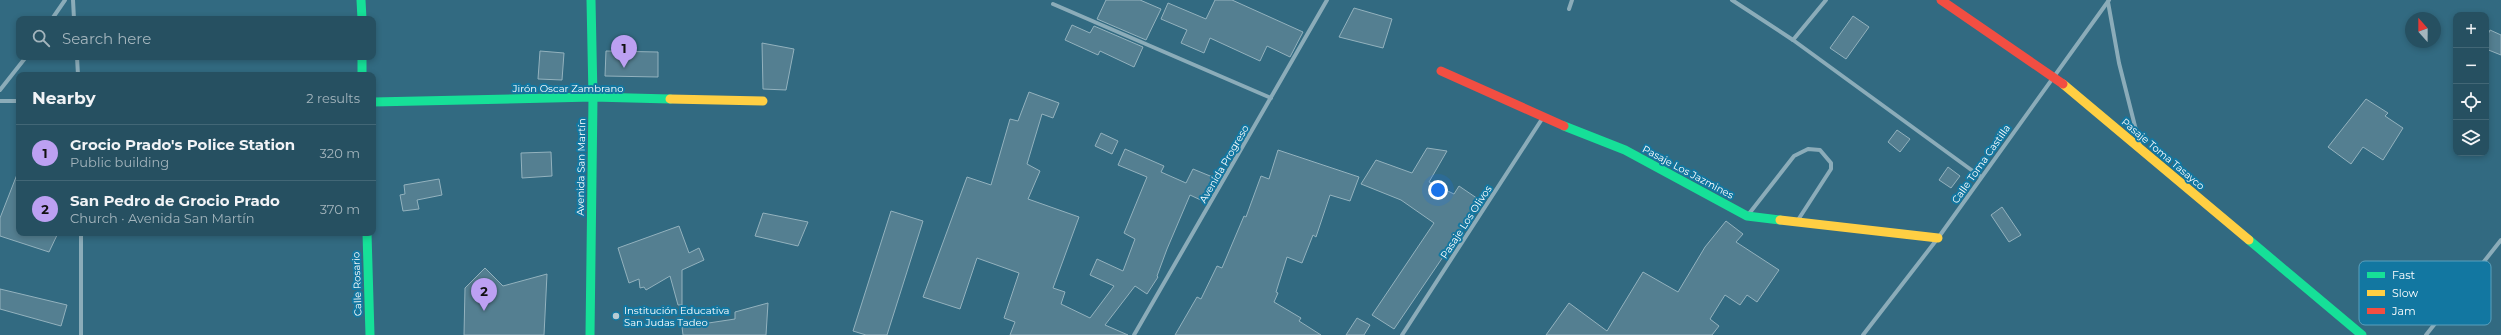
<!DOCTYPE html>
<html lang="en">
<head>
<meta charset="utf-8">
<style>
	:root { --surface:#265061; --page:#2e5767; --text:#f1f3f6; --muted:#a4b5bd; --line:#426776; --accent:#bca0f2 }
	body { margin:0; font-family:Montserrat,sans-serif; background:var(--page); color:var(--text) }
	.controls { position:absolute; right:12px; top:12px; display:grid; overflow:hidden; border-radius:8px; box-shadow:0 2px 6px #0003 }
	.controls button { width:36px; height:36px; display:grid; place-items:center; padding:0; border:0; border-bottom:1px solid var(--line); background:var(--surface); color:var(--text); font:20px sans-serif }
	.compass { position:absolute; left:2405px; top:12px; width:36px; height:36px; border-radius:50%; background:var(--surface); box-shadow:0 2px 6px #0003; rotate:339deg }
	.you { position:absolute; left:1438px; top:190px; width:14px; height:14px; margin:-10px; border:3px solid #fff; border-radius:50%; background:#1a73e8; box-shadow:0 0 0 6px #1a73e833 }
	.badge { display:grid; place-items:center; width:26px; height:26px; border-radius:50%; background:var(--accent); color:#111; font-size:13px; font-weight:700 }
	.pin { position:absolute; translate:-50% -33px; filter:drop-shadow(0 1px 2px #0008) }
	.pin::after { content:''; position:absolute; top:21px; width:14px; height:12px; background:inherit; clip-path:polygon(0 0,100% 0,50% 100%) }
	.list { margin:0; padding:0; list-style:none }
	h2 { display:flex; justify-content:space-between; align-items:center; height:52px; margin:0; padding:0 16px; font-size:17px }
	h2 small { font-size:13px; font-weight:400; color:var(--muted) }
	.list li { display:grid; grid-template-columns:26px 1fr auto; gap:12px; align-items:center; box-sizing:border-box; height:56px; padding:0 16px; border-top:1px solid var(--line) }
	.list b { display:block; font-size:15px; white-space:nowrap }
	.list p { margin:0; font-size:13px; white-space:nowrap; color:var(--muted) }
	.list em { font-size:13px; font-style:normal; color:var(--muted) }
	.icon { flex:none; width:22px; height:22px; fill:none; stroke:currentColor; stroke-width:2; stroke-linecap:round; stroke-linejoin:round }
	.map { position:relative; flex:none; width:2501px; height:335px; overflow:hidden }
	.search { position:absolute; background:var(--surface); box-shadow:0 2px 6px #0003; left:16px; top:16px; width:360px; height:44px; display:flex; align-items:center; gap:10px; box-sizing:border-box; padding:0 14px; border-radius:8px; color:var(--muted); font-size:15px }
	.panel { position:absolute; background:var(--surface); box-shadow:0 2px 6px #0003; left:16px; top:72px; width:360px; height:164px; border-radius:8px }
	.map>svg:first-child { display:block }
	.building { fill:#547f91; stroke:#93b2be }
	.lines { fill:none; stroke-linecap:round; stroke-linejoin:round }
	.street { stroke:#8bacb9; stroke-width:4 }
	.fast { stroke:#16e098; stroke-width:9 }
	.slow { stroke:#ffcf43; stroke-width:9 }
	.jam { stroke:#f24e42; stroke-width:9 }
	.poi-dot { fill:#b7cbd3; stroke:#1277a1; stroke-width:1.5 }
	.labels { text-anchor:middle; dominant-baseline:central; stroke-width:4; stroke-linejoin:round; paint-order:stroke }
	.street-label { font-size:10px; fill:#fff; stroke:#1277a1 }
	.poi-label { font-size:10px; fill:#fff; stroke:#1277a1; text-anchor:start }
	.key { fill:#1277a1; stroke:#59a0bd; stroke-width:1 }
	.key-label { font-size:11px; fill:#fff }
</style>
</head>
<body>
<div class="map">
<svg width="2501" height="335" viewBox="0 0 2501 335">
	<rect width="100%" height="100%" fill="#326a81"/>
	<!-- building -->
	<g class="building">
		<polygon points="1106,0 1140,0 1161,9 1146,40 1097,19"/>
		<polygon points="1215,0 1232,0 1303,32 1290,57 1267,46 1260,61 1210,38 1204,53 1181,43 1187,30 1161,19 1168,3 1206,19"/>
		<polygon points="1354,8 1392,19 1383,48 1339,37"/>
		<polygon points="1853,16 1869,27 1846,59 1830,48"/>
		<polygon points="1072,25 1090,33 1094,26 1143,47 1134,67 1100,51 1098,55 1065,40"/>
		<polygon points="2490,30 2501,35 2501,55 2486,49 2486,39"/>
		<polygon points="762,43 794,49 786,90 763,89"/>
		<polygon points="540,51 564,53 562,80 538,79"/>
		<polygon points="606,51 658,52 658,77 605,76"/>
		<polygon points="1029,92 1059,103 1053,118 1042,114 1027,164 1040,171 1028,199 1079,217 1053,288 1065,292 1061,304 1090,318 1114,286 1090,275 1097,259 1123,271 1135,239 1124,233 1147,177 1118,165 1125,149 1164,166 1161,172 1186,183 1193,169 1215,178 1205,202 1190,195 1167,249 1157,276 1158,277 1147,294 1135,286 1105,325 1128,335 1010,335 1015,322 1004,318 1019,273 977,258 960,309 923,297 967,177 991,185 1010,119 1018,121"/>
		<polygon points="2366,99 2388,113 2385,116 2403,128 2383,160 2363,147 2351,164 2328,147"/>
		<polygon points="1897,130 1910,139 1900,152 1888,142"/>
		<polygon points="1101,133 1118,141 1112,154 1095,146"/>
		<polygon points="1427,148 1447,151 1429,182 1454,194 1459,186 1481,201 1394,329 1372,315 1434,223 1401,200 1361,184 1376,160 1412,173"/>
		<polygon points="1278,150 1359,177 1350,201 1330,195 1316,237 1313,235 1302,263 1287,257 1276,292 1278,293 1274,302 1301,318 1299,321 1321,335 1175,335 1197,297 1201,299 1217,266 1222,268 1244,216 1246,217 1261,176 1269,179"/>
		<polygon points="551,152 552,176 522,178 521,153"/>
		<polygon points="1948,167 1960,176 1951,188 1939,180"/>
		<polygon points="18,172 19,233 58,233 49,252 0,236 0,218"/>
		<polygon points="439,179 442,195 417,200 419,209 403,211 400,195 405,194 404,185"/>
		<polygon points="2002,207 2021,235 2009,242 1991,215"/>
		<polygon points="891,211 923,221 887,335 866,335 853,331"/>
		<polygon points="763,213 808,222 798,246 755,236"/>
		<polygon points="1726,221 1743,234 1736,242 1779,270 1757,302 1747,295 1740,305 1725,295 1710,319 1719,326 1712,335 1546,335 1569,303 1607,331 1643,272 1678,292 1705,247"/>
		<polygon points="679,226 689,253 699,248 704,260 682,270 682,305 678,305 670,276 646,290 644,287 640,288 639,279 629,283 618,248"/>
		<polygon points="485,268 503,286 547,274 544,335 464,335 465,288"/>
		<polygon points="0,289 67,305 61,326 0,309"/>
		<polygon points="768,303 766,335 683,335 682,327 735,319 735,312"/>
		<polygon points="1357,318 1370,325 1364,335 1346,335"/>
	</g>
	<g class="lines">
		<!-- street -->
		<g class="street">
			<polyline points="73,0 74,19"/>
			<polyline points="1732,0 1793,40 1981,177"/>
			<polyline points="2108,2 2119,63 2140,146"/>
			<polyline points="1053,4 1271,98"/>
			<polyline points="1569,9 1572,0"/>
			<polyline points="52,19 65,0"/>
			<polyline points="1793,40 1826,0"/>
			<polyline points="77,57 78,75"/>
			<polyline points="0,90 26,57"/>
			<polyline points="0,101 19,101"/>
			<polyline points="1748,215 1794,156 1808,149 1820,150 1831,163 1831,169 1798,220"/>
			<polyline points="81,233 81,335"/>
			<polyline points="1134,335 1327,0"/>
			<polyline points="1402,335 1542,119"/>
			<polyline points="1863,335 1938,238 2109,0"/>
			<polyline points="2426,335 2501,240"/>
		</g>
		<!-- fast -->
		<g class="fast">
			<polyline points="361,0 362,19"/>
			<polyline points="362,57 362,75"/>
			<polyline points="373,102 593,97 670,99"/>
			<polyline points="1564,126 1625,150 1747,216 1780,220"/>
			<polyline points="367,233 370,335"/>
			<polyline points="2249,240 2362,335"/>
			<polyline points="590,335 593,97 591,0"/>
		</g>
		<!-- slow -->
		<g class="slow">
			<polyline points="2063,84 2249,240"/>
			<polyline points="670,99 763,101"/>
			<polyline points="1780,220 1938,238"/>
		</g>
		<!-- jam -->
		<g class="jam">
			<polyline points="1941,0 2063,84"/>
			<polyline points="1441,71 1564,126"/>
		</g>
	</g>
	<!-- markers -->
	<circle class="poi-dot" cx="616" cy="316" r="4"/>
	<g class="labels">
		<!-- street labels -->
		<g class="street-label">
			<text x="568" y="88">Jirón Oscar Zambrano</text>
			<text transform="translate(2163 154) rotate(40)">Pasaje Toma Tasayco</text>
			<text transform="translate(1224 164) rotate(-60)">Avenida Progreso</text>
			<text transform="translate(1981 164) rotate(-55)">Calle Toma Castilla</text>
			<text transform="translate(581 167) rotate(-89)">Avenida San Martín</text>
			<text transform="translate(1688 172) rotate(28)">Pasaje Los Jazmines</text>
			<text transform="translate(1466 222) rotate(-57)">Pasaje Los Olivos</text>
			<text transform="translate(357 284) rotate(-92)">Calle Rosario</text>
		</g>
		<!-- poi labels -->
		<g class="poi-label">
			<text x="624" y="310">Institución Educativa<tspan x="624" dy="12">San Judas Tadeo</tspan></text>
		</g>
	</g>
	<!-- legend -->
	<rect x="2359" y="261" width="132" height="64" rx="6" class="key"/>
	<rect x="2367" y="272" width="18" height="6" fill="#16e098"/>
	<rect x="2367" y="290" width="18" height="6" fill="#ffcf43"/>
	<rect x="2367" y="308" width="18" height="6" fill="#f24e42"/>
	<g class="key-label">
		<text x="2392" y="279">Fast</text>
		<text x="2392" y="297">Slow</text>
		<text x="2392" y="315">Jam</text>
	</g>
</svg>
<div class="controls">
<button>+</button>
<button>−</button>
<button><svg class="icon" aria-label="locate" viewBox="0 0 24 24"><circle cx="12" cy="12" r="6"/><path d="M12 2v4M12 18v4M2 12h4M18 12h4"/></svg></button>
<button><svg class="icon" aria-label="layers" viewBox="0 0 24 24"><path d="M12 4l9 5-9 5-9-5zM3 14l9 5 9-5"/></svg></button>
</div>
<svg class="compass" viewBox="-18 -18 36 36"><path d="M0-13l5 13h-10z" fill="#e53935"/><path d="M0 13l5-13h-10z" fill="#a4b5bd"/></svg>
<div class="you"></div>
<div class="pin badge" style="left:624px;top:68px">1</div>
<div class="pin badge" style="left:484px;top:311px">2</div>
<div class="search"><svg class="icon" aria-label="search" viewBox="0 0 24 24"><circle cx="10" cy="10" r="6"/><path d="M15 15l6 6"/></svg>Search here</div>
<section class="panel">
<h2>Nearby<small>2 results</small></h2>
<ul class="list">
<li><span class="badge">1</span><div><b>Grocio Prado's Police Station</b><p>Public building</p></div><em>320 m</em></li>
<li><span class="badge">2</span><div><b>San Pedro de Grocio Prado</b><p>Church · Avenida San Martín</p></div><em>370 m</em></li>
</ul>
</section>
</div>
</body>
</html>
